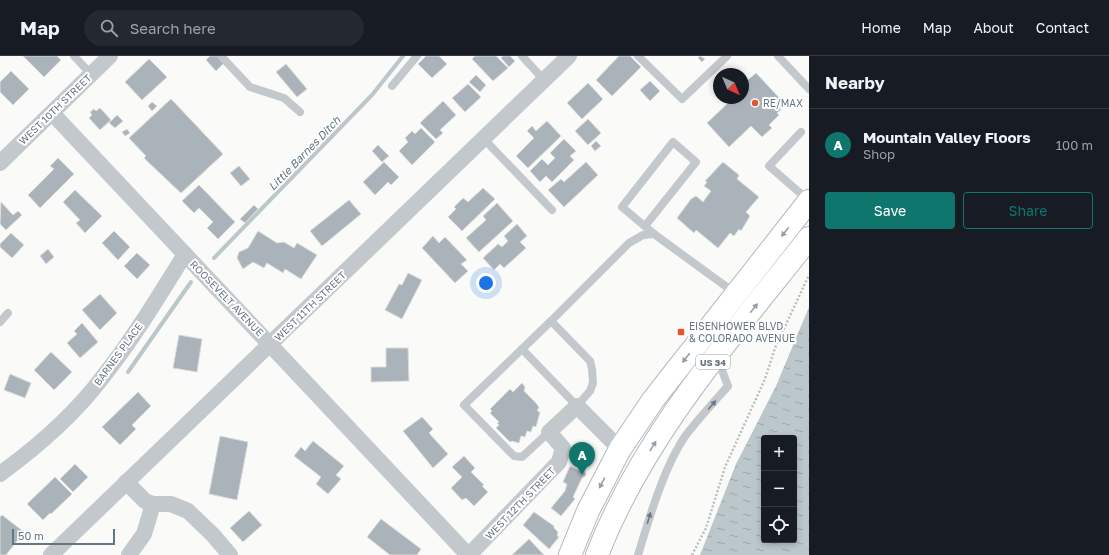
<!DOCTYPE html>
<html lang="en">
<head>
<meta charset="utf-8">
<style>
	:root { --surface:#171b24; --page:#242831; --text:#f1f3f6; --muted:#9ea1a6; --line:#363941; --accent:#0f766e }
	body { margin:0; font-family:"Golos Text",sans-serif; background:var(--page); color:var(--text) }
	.controls { position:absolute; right:12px; bottom:12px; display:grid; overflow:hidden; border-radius:4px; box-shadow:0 2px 6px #0003 }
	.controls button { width:36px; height:36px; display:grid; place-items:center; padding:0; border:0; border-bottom:1px solid var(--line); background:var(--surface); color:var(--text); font:20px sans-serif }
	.compass { position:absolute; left:713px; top:12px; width:36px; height:36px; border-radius:50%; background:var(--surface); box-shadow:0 2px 6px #0003; rotate:136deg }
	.scale { position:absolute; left:12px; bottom:10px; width:103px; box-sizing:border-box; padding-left:4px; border:2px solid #657683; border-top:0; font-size:11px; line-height:14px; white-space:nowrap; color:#657683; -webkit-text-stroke:3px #fff; paint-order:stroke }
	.you { position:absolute; left:486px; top:227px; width:14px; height:14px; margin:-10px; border:3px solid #fff; border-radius:50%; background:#1a73e8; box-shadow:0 0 0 6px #1a73e833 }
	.badge { display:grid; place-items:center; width:26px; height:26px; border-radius:50%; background:var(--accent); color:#fff; font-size:13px; font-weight:700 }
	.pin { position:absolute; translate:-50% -33px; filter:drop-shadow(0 1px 2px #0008) }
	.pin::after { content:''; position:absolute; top:21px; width:14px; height:12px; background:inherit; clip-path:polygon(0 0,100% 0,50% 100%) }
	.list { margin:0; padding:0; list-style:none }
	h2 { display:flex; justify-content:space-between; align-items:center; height:52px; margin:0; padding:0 16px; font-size:17px }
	h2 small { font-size:13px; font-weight:400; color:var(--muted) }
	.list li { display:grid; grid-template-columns:26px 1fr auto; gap:12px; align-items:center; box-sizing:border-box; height:72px; padding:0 16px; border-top:1px solid var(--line) }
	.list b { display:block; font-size:15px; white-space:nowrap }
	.list p { margin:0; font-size:13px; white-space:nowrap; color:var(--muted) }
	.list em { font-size:13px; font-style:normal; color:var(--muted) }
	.actions { display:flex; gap:8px; padding:12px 16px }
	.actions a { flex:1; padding:9px 0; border:1px solid var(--accent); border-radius:4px; text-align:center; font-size:14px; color:var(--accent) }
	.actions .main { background:var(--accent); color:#fff }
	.icon { flex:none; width:22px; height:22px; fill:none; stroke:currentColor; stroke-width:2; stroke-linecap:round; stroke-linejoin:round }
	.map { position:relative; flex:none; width:809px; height:499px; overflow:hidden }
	header { display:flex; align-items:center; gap:24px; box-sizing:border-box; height:56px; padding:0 20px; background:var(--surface); border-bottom:1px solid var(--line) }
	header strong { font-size:19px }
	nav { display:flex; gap:22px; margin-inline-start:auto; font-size:14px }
	.search { width:280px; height:36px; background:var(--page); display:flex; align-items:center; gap:10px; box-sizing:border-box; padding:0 14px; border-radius:22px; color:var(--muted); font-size:15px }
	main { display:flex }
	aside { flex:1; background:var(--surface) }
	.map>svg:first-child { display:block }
	.water { fill:url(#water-ripples); fill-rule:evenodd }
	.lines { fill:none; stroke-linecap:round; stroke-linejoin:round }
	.stream { stroke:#bbc7cb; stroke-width:4 }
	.building { fill:#aab3b9; stroke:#dcdcda; fill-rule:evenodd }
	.trunk-casing { stroke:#b4b9bd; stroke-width:24 }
	.path { stroke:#bbbfc2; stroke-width:2.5; stroke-dasharray:2 2; stroke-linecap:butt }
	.service { stroke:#c3c8cc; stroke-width:8 }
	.minor { stroke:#c3c8cc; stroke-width:16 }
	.trunk { stroke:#fff; stroke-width:22 }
	.oneway { fill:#939fa8 }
	.oneway2 { fill:#6a7a87 }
	.poi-dot { fill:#e4572e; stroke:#fff; stroke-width:1.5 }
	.labels { text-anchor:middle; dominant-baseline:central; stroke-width:4; stroke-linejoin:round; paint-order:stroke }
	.shield { fill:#fff; stroke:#939fa8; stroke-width:1 }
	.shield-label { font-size:9px; font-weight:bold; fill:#657683 }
	.poi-label { font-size:10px; fill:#657683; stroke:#fff; text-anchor:start }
	.street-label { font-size:10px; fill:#657683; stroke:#fff }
	.water-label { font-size:11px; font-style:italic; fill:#60757c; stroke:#fff }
</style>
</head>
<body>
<header>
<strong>Map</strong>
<div class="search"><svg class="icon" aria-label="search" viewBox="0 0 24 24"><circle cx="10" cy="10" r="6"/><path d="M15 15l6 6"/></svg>Search here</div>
<nav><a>Home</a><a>Map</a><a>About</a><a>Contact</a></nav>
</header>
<main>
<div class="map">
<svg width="809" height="499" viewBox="0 0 809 499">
	<defs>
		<pattern id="water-ripples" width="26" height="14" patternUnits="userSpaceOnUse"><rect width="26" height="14" fill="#bbc7cb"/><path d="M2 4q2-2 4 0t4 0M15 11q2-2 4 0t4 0" fill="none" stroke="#9ca6aa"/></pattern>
	</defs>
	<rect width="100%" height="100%" fill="#fafaf8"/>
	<!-- water -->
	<path class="water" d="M809 251V499H700L736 408 776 330ZM764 382H794V484H764Z"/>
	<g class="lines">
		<!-- stream -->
		<g class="stream">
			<polyline points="214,202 372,39 403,0"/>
			<polyline points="128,316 191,226"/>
		</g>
	</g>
	<!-- building -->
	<g class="building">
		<polygon points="23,0 57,0 61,4 44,21"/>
		<polygon points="210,0 219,0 225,6 216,15 206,4"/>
		<polygon points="426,0 439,0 447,8 432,22 418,8"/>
		<polygon points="475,0 496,0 508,12 493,25 472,3"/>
		<polygon points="503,0 510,0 515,5 509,11 501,2"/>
		<polygon points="619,0 630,0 641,11 612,40 596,24"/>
		<polygon points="700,0 705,3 702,6 698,2"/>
		<polygon points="149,3 167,21 142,44 125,26"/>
		<polygon points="286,8 307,33 297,41 276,16"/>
		<polygon points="11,15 29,33 13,49 0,36 0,26"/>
		<polygon points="756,17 786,49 777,57 779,59 769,69 772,72 762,81 751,70 729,91 707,67 729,46 727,44 728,42 743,42 743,28"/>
		<polygon points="476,19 486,29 480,36 469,26"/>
		<polygon points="650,25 660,35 650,45 640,34"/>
		<polygon points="588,27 603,43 582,63 567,47"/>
		<polygon points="468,28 481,41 465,56 452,42"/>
		<path d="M171 43 223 98 181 137 144 102 146 100 129 82ZM171 68 198 97 182 112 155 83Z"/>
		<polygon points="171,43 223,98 181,137 144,102 146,100 129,82"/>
		<polygon points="443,45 456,59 440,74 443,77 436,83 420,67"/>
		<polygon points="152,46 157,50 152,55 148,50"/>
		<polygon points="100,52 111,64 100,74 89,62 92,59 90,56 94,53 96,55"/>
		<polygon points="117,59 123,65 115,72 109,67"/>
		<polygon points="588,63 601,77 588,89 575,75"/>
		<polygon points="547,65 561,80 528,112 516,100 534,82 527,75 532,70 536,75"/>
		<polygon points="421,72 435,86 412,109 399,95 408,86 405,82 412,75 415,78"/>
		<polygon points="127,73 130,77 125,80 122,76"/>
		<polygon points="564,83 576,95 570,100 574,104 552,126 546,120 540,126 530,115 542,103 548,109 555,102 550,97"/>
		<polygon points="596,85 601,90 595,95 591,90"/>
		<polygon points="378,89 389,100 382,106 372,95"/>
		<polygon points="58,102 74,118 40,152 28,139 54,113 50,110"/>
		<polygon points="384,106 399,121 391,129 388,126 375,139 363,126"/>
		<polygon points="586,106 598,119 564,151 548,134 561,123 564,126"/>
		<polygon points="723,106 739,119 737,123 759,141 746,156 750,160 741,175 739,173 734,180 730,177 718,192 696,174 694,177 677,162 691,143 696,140 703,146 711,135 704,130 707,126 705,125"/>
		<polygon points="239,110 250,123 241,130 230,117"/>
		<polygon points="199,129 235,166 218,183 207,172 213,166 199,152 194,157 182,145"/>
		<polygon points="483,132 495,143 462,175 448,161 456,153 454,151 463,142 468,146"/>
		<polygon points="75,134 102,160 85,177 76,167 80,164 63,146"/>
		<polygon points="349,144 361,158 322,190 310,175"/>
		<polygon points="1,146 13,159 18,155 22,159 6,174 0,168"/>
		<polygon points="497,147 513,165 479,196 466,182 486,164 483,160"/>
		<polygon points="254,149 258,153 245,167 240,163"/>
		<polygon points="517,168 527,180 520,186 526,192 504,212 500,208 494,214 483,202 498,188 502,191 508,185 504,180"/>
		<polygon points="114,175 130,191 118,204 102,187"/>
		<polygon points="258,175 277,187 284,186 294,192 297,187 317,199 301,223 285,213 283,217 267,207 264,212 253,206 243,213 237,202 239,196 248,192"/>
		<polygon points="11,177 24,189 12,202 0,191 0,188"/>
		<polygon points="433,180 439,187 445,181 467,204 461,208 468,215 455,227 422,192"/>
		<polygon points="48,193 54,201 46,208 40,200"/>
		<polygon points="137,197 150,209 137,223 124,210"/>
		<polygon points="408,217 422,224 402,263 385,254 399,228 402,229"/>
		<polygon points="100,238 117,257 100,274 82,254"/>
		<polygon points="82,267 98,286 80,302 67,287 77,278 74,275"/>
		<polygon points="179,279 202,283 197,316 173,312"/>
		<polygon points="386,292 408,292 409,325 371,326 371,311 386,311"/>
		<polygon points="51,296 72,316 54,334 34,314"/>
		<polygon points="10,318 31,327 25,342 4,334"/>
		<polygon points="522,327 525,331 524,335 535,346 539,351 537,355 540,356 536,371 533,370 531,376 527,375 525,381 521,380 519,387 512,385 510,386 496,372 499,369 497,367 499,366 490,357 492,355 490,353 510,333 513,336"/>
		<polygon points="138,336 151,350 132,369 136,373 120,389 102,371"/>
		<polygon points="422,361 433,373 429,377 448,398 433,412 403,375"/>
		<polygon points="220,380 248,386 237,444 209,438"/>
		<polygon points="313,385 344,410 336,419 341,423 328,438 316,428 321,421 294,400 301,391 305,395"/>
		<polygon points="464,400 475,412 471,416 484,429 482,430 488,436 474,450 466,442 462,444 451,432 462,421 452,411"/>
		<polygon points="75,408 88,421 73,436 60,423"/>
		<polygon points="570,410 580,415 584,414 586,419 582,422 573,441 575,443 561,460 551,452 565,435 567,428 563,426"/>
		<polygon points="55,421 72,438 51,458 50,457 43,464 27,448"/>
		<polygon points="249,455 262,469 243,486 230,472"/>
		<polygon points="534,456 554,470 554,472 558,476 557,480 559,481 549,493 523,469"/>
		<polygon points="2,459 24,476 6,499 0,499 0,461"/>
		<polygon points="381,463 421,493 417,499 390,499 367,481"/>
		<polygon points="529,483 544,499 512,499"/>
	</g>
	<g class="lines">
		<!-- trunk casing -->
		<g class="trunk-casing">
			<g id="trunk">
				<polyline points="570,499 588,455 620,393 653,344 809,145"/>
				<path d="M597 499C643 380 731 281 809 182"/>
			</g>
		</g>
		<!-- path -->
		<polyline class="path" points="692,499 706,472 725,411 765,323 775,292 809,219"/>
		<!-- service -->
		<g class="service">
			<polyline points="74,0 91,18"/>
			<polyline points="221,0 250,31 284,42 300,56"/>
			<polyline points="522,0 544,24"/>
			<polyline points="638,0 682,43 727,0"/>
			<polyline points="778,0 809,33"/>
			<polyline points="392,30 417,0"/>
			<polyline points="801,76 769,110 808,144"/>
			<polyline points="483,82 552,154"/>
			<polyline points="645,170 696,106 673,86 622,151 654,178 735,237"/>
			<polyline points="551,265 629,187 643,179 654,178"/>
			<polyline points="0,266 8,257"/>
			<polyline points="522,293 551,265 590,305 592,313 593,327 590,335 577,350 522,293 464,349 514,400 522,401 549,376"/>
			<path d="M638 499C649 463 664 410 686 379 699 362 714 346 728 330L717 301"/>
		</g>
		<!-- minor -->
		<g class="minor">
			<polyline points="52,57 468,499"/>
			<polyline points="0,107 110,0"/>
			<path d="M0 418C37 391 74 359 102 322 133 283 159 240 185 198"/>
			<polyline points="126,426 145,445 153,448 171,448 188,455 213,479 230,499"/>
			<polyline points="51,499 569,0"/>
			<polyline points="129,499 144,478 153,448"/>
			<polyline points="469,499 559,406 563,392 549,376 577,350 620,393"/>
		</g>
		<!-- trunk -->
		<use href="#trunk" class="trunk"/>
	</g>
	<!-- one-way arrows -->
	<defs><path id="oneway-solid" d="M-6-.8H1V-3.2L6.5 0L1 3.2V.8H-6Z"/></defs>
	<g class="oneway">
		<use href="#oneway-solid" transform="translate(785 176) rotate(128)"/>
		<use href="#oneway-solid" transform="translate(754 252) rotate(-52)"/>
		<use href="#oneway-solid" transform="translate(686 302) rotate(128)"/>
		<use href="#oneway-solid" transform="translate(653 390) rotate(-58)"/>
		<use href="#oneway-solid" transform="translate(602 427) rotate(118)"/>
	</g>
	<g class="oneway2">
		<use href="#oneway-solid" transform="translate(712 349) rotate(-50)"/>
		<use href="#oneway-solid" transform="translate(649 462) rotate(-73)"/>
	</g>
	<!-- markers -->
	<g class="poi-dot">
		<circle cx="755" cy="47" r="4"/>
		<rect x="677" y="272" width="8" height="8" rx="2"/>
	</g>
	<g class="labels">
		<!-- shield labels -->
		<rect class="shield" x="696" y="299" width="34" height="14" rx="3"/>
		<g class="shield-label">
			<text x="713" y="306">US 34</text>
		</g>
		<!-- poi labels -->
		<g class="poi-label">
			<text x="763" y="47">RE/MAX</text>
			<text x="689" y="270">EISENHOWER BLVD<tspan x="689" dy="12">&amp; COLORADO AVENUE</tspan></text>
		</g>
		<!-- street labels -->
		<g class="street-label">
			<text transform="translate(55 53) rotate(-44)">WEST 10TH STREET</text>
			<text transform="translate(227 242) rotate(46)">ROOSEVELT AVENUE</text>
			<text transform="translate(310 250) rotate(-44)">WEST 11TH STREET</text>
			<text transform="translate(118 298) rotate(-54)">BARNES PLACE</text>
			<text transform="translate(520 447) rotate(-46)">WEST 12TH STREET</text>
		</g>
		<!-- water labels -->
		<g class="water-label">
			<text transform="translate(304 97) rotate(-46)">Little Barnes Ditch</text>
		</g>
	</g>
</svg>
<div class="controls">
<button>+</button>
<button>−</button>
<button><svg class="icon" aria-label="locate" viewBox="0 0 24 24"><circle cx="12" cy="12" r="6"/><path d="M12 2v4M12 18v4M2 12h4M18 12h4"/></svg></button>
</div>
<svg class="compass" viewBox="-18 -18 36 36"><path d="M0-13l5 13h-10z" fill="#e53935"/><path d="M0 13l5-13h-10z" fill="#9ea1a6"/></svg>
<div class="scale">50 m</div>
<div class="you"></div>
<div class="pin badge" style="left:582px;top:419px">A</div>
</div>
<aside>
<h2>Nearby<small></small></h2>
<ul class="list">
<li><span class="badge">A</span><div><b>Mountain Valley Floors</b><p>Shop</p></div><em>100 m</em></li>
</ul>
<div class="actions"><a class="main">Save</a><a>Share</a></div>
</aside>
</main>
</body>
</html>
